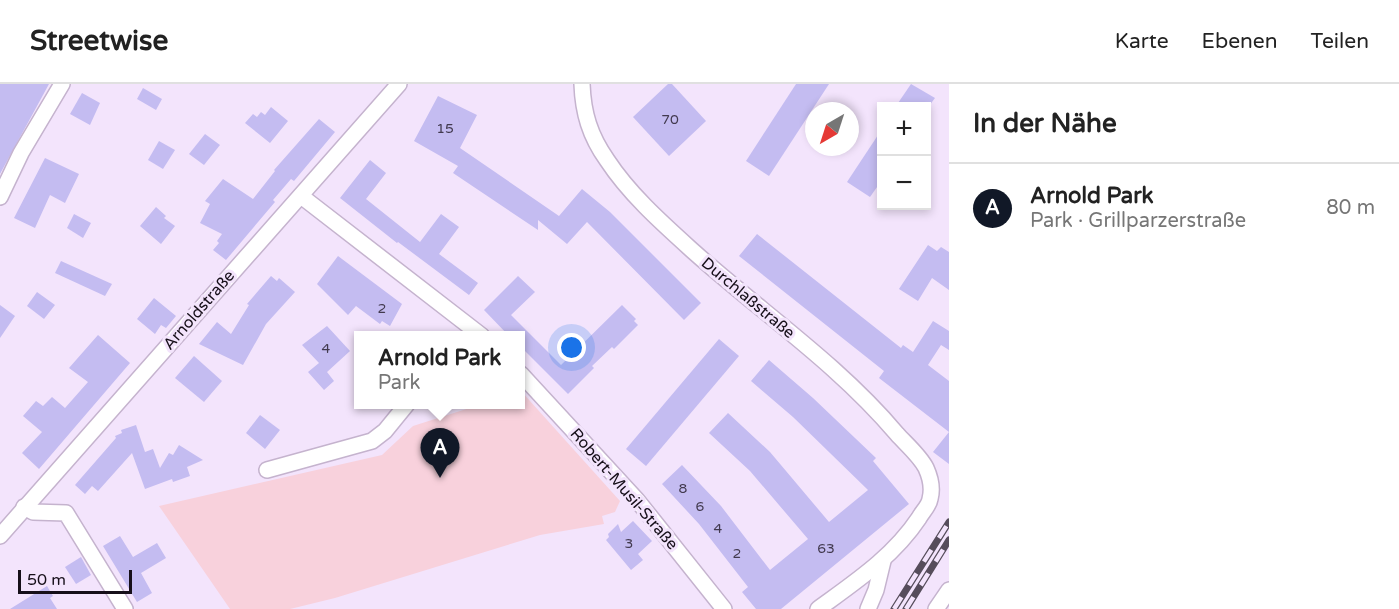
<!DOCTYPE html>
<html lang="de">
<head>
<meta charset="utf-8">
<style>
	:root { --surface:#fff; --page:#f2f2f2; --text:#222; --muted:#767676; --line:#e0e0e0; --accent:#111827 }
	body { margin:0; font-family:"Varela Round",sans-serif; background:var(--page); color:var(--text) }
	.controls { position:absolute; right:18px; top:18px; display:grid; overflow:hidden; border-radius:0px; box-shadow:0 3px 9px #0003 }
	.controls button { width:54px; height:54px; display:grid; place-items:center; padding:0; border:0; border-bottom:2px solid var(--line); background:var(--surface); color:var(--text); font:30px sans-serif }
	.compass { position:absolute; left:805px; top:18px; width:54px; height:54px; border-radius:50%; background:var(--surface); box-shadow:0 3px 9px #0003; rotate:219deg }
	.scale { position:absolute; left:18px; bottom:15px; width:114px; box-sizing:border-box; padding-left:6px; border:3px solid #160f19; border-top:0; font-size:16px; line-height:21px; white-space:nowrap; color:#160f19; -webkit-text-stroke:4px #f3e4fc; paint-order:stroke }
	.you { position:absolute; left:572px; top:264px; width:21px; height:21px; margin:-15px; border:4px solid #fff; border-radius:50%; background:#1a73e8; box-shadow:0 0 0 9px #1a73e833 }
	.badge { display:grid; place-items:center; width:39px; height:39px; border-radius:50%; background:var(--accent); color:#fff; font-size:20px; font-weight:700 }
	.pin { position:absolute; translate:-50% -50px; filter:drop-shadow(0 2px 3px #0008) }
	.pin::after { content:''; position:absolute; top:32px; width:21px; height:18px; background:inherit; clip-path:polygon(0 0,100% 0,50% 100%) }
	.popup { position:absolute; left:354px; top:247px; width:171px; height:78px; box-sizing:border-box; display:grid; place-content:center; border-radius:0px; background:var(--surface); filter:drop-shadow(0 2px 4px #0005); font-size:20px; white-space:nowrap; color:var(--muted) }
	.popup b { font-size:22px; color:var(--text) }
	.popup::after { content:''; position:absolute; left:50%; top:100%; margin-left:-12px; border:12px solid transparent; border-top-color:var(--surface) }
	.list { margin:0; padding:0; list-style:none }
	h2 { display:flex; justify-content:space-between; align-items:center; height:78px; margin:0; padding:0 24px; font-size:26px }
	h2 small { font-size:20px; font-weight:400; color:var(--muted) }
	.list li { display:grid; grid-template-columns:39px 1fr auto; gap:18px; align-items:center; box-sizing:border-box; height:90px; padding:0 24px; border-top:2px solid var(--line) }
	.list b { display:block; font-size:22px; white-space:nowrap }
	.list p { margin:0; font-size:20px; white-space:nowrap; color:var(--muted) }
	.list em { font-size:20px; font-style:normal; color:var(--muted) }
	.map { position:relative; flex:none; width:949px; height:525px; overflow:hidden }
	header { display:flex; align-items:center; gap:36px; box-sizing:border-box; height:84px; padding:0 30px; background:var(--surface); border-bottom:2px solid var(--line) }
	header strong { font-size:28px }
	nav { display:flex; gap:33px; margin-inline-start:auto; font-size:21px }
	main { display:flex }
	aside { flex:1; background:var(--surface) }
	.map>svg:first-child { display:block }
	.green { fill:#f8d1dc }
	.building { fill:#c4bcf1 }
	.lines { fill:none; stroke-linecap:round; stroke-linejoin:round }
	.street-casing { stroke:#c5b3ce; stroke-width:18 }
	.street { stroke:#fff; stroke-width:15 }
	.rail-casing { stroke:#564d5b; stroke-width:7 }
	.rail { stroke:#f3e4fc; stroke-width:4.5; stroke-dasharray:14; stroke-linecap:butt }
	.labels { text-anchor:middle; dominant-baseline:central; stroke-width:6; stroke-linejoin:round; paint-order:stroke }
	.number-label { font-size:14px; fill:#423a4f }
	.street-label { font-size:16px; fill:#160f19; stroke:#f3e4fc }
</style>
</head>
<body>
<header>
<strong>Streetwise</strong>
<nav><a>Karte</a><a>Ebenen</a><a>Teilen</a></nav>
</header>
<main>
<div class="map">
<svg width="949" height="525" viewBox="0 0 949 525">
	<rect width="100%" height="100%" fill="#f3e4fc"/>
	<!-- green -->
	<polygon class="green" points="521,307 620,417 615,428 602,432 604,440 540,451 335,514 290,525 230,525 159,422 382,371 413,342 479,321 521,320"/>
	<!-- building -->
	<g class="building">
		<polygon points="0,0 49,0 0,90"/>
		<polygon points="668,0 672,0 706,37 669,72 633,33"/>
		<polygon points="796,0 829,0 769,92 746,77"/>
		<polygon points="911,0 935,14 929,22 896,22"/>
		<polygon points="143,4 162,15 156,26 137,15"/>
		<polygon points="82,9 100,19 90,41 70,30"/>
		<polygon points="438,12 477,31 460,64 559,132 582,105 610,128 701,219 684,236 587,138 567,160 538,136 538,146 453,89 458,82 414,57"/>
		<polygon points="271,23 288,37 270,59 245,39 253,30 257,33 261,28 265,31"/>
		<polygon points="319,35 335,48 294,97 291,95 273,116 275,118 226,176 213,166 219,159 217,157 222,150 200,139 210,120 205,117 223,95 253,115 275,87 274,86"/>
		<polygon points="882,45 882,96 870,113 847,98"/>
		<polygon points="205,50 220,61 204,81 189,70"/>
		<polygon points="159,57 175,66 163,85 148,76"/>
		<polygon points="45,74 79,90 65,119 50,111 35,144 14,134"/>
		<polygon points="370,76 386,89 366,115 420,158 441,130 459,143 439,170 478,199 469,211 398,158 397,159 340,114"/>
		<polygon points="156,123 166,132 164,134 175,142 161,160 140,142"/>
		<polygon points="74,130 91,139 83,154 67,144"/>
		<polygon points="757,150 901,264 903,261 913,268 933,237 949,247 949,266 941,261 928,281 949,297 949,380 933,368 949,348 879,294 884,287 739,172"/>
		<polygon points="928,161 937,167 941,163 949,168 949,206 932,194 918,217 899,205"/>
		<polygon points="338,172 402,220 390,242 382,237 380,240 356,222 348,231 317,200"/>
		<polygon points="61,177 112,200 105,212 55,189"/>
		<polygon points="271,192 277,197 279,194 295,208 266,240 243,281 199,260 217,238 231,250 249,221 247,220"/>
		<polygon points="518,192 535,208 511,231 561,281 622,221 636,235 634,237 638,241 614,265 612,263 592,282 594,284 568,310 521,263 521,252 509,252 484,226"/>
		<polygon points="37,208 55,221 44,235 27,222"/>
		<polygon points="154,214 176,232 166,244 161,241 155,250 137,235"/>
		<polygon points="0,221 15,232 0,254"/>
		<polygon points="327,242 350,267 327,288 334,297 324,306 308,288 319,279 302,261"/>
		<polygon points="98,251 130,279 39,385 22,369 42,348 23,332 36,317 43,322 52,313 65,324 88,298 69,284"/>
		<polygon points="719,255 739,272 646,382 626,365"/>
		<polygon points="194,272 222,297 204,318 175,294"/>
		<polygon points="769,276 813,314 876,374 873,377 909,420 781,525 756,525 742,508 748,503 699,440 662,400 682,381 721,422 770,486 808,455 750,387 709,349 728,329 770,368 829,438 868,406 793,333 751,297"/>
		<polygon points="260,331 280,346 265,365 246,349"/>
		<polygon points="136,341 145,368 153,365 160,384 169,369 173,371 179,361 203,376 187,383 190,392 173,398 172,395 145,405 132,369 98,407 92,402 85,410 75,401 116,354 115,352 122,349 121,346"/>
		<polygon points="633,437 652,457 638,470 643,476 631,486 606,456 609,453 608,450 618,440 621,448"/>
		<polygon points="120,452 133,473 157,459 166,474 141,489 152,509 137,518 103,462"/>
		<polygon points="81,473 91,491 76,500 65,483"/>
		<polygon points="47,502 53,512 50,514 57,525 10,525"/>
	</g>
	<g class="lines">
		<!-- street casing -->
		<g class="street-casing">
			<g id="street">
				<path d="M582 0C583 29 590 52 607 76 630 111 663 140 694 168 761 228 838 280 897 350 906 360 920 372 926 384 931 395 933 404 930 415 929 422 922 428 919 434 893 473 855 498 818 525"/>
				<polyline points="301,112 482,252"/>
				<polyline points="0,113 21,69 62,0"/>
				<polyline points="521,290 637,416 724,525"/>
				<polyline points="267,386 372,357 385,347 407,320"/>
				<polyline points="24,423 33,428 66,429 125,525"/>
				<polyline points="0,452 399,0"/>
				<polyline points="868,525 876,506 883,477"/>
				<polyline points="936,525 949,506"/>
			</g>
		</g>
		<!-- street -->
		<use href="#street" class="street"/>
		<!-- rail casing -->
		<g class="rail-casing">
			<g id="rail">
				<polyline points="894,525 949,438"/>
				<polyline points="906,525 949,456"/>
			</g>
		</g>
		<!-- rail -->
		<use href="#rail" class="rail"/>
	</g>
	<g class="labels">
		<!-- number labels -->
		<g class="number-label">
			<text x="670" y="35">70</text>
			<text x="445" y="44">15</text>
			<text x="382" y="224">2</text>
			<text x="326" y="264">4</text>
			<text x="683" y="404">8</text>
			<text x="700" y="422">6</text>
			<text x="718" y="444">4</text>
			<text x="629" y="459">3</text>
			<text x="826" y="464">63</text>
			<text x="737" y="469">2</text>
		</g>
		<!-- street labels -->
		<g class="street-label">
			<text transform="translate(748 214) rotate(40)">Durchlaßstraße</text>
			<text transform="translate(199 226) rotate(-49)">Arnoldstraße</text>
			<text transform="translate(624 405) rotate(49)">Robert-Musil-Straße</text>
		</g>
	</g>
</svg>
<div class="controls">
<button>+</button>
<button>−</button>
</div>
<svg class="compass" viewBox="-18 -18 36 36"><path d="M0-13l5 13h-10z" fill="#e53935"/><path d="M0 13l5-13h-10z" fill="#767676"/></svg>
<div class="scale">50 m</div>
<div class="you"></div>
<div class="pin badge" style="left:440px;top:394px">A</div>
<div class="popup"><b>Arnold Park</b>Park</div>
</div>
<aside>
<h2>In der Nähe<small></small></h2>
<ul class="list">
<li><span class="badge">A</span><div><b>Arnold Park</b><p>Park · Grillparzerstraße</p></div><em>80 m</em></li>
</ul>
</aside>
</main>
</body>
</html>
